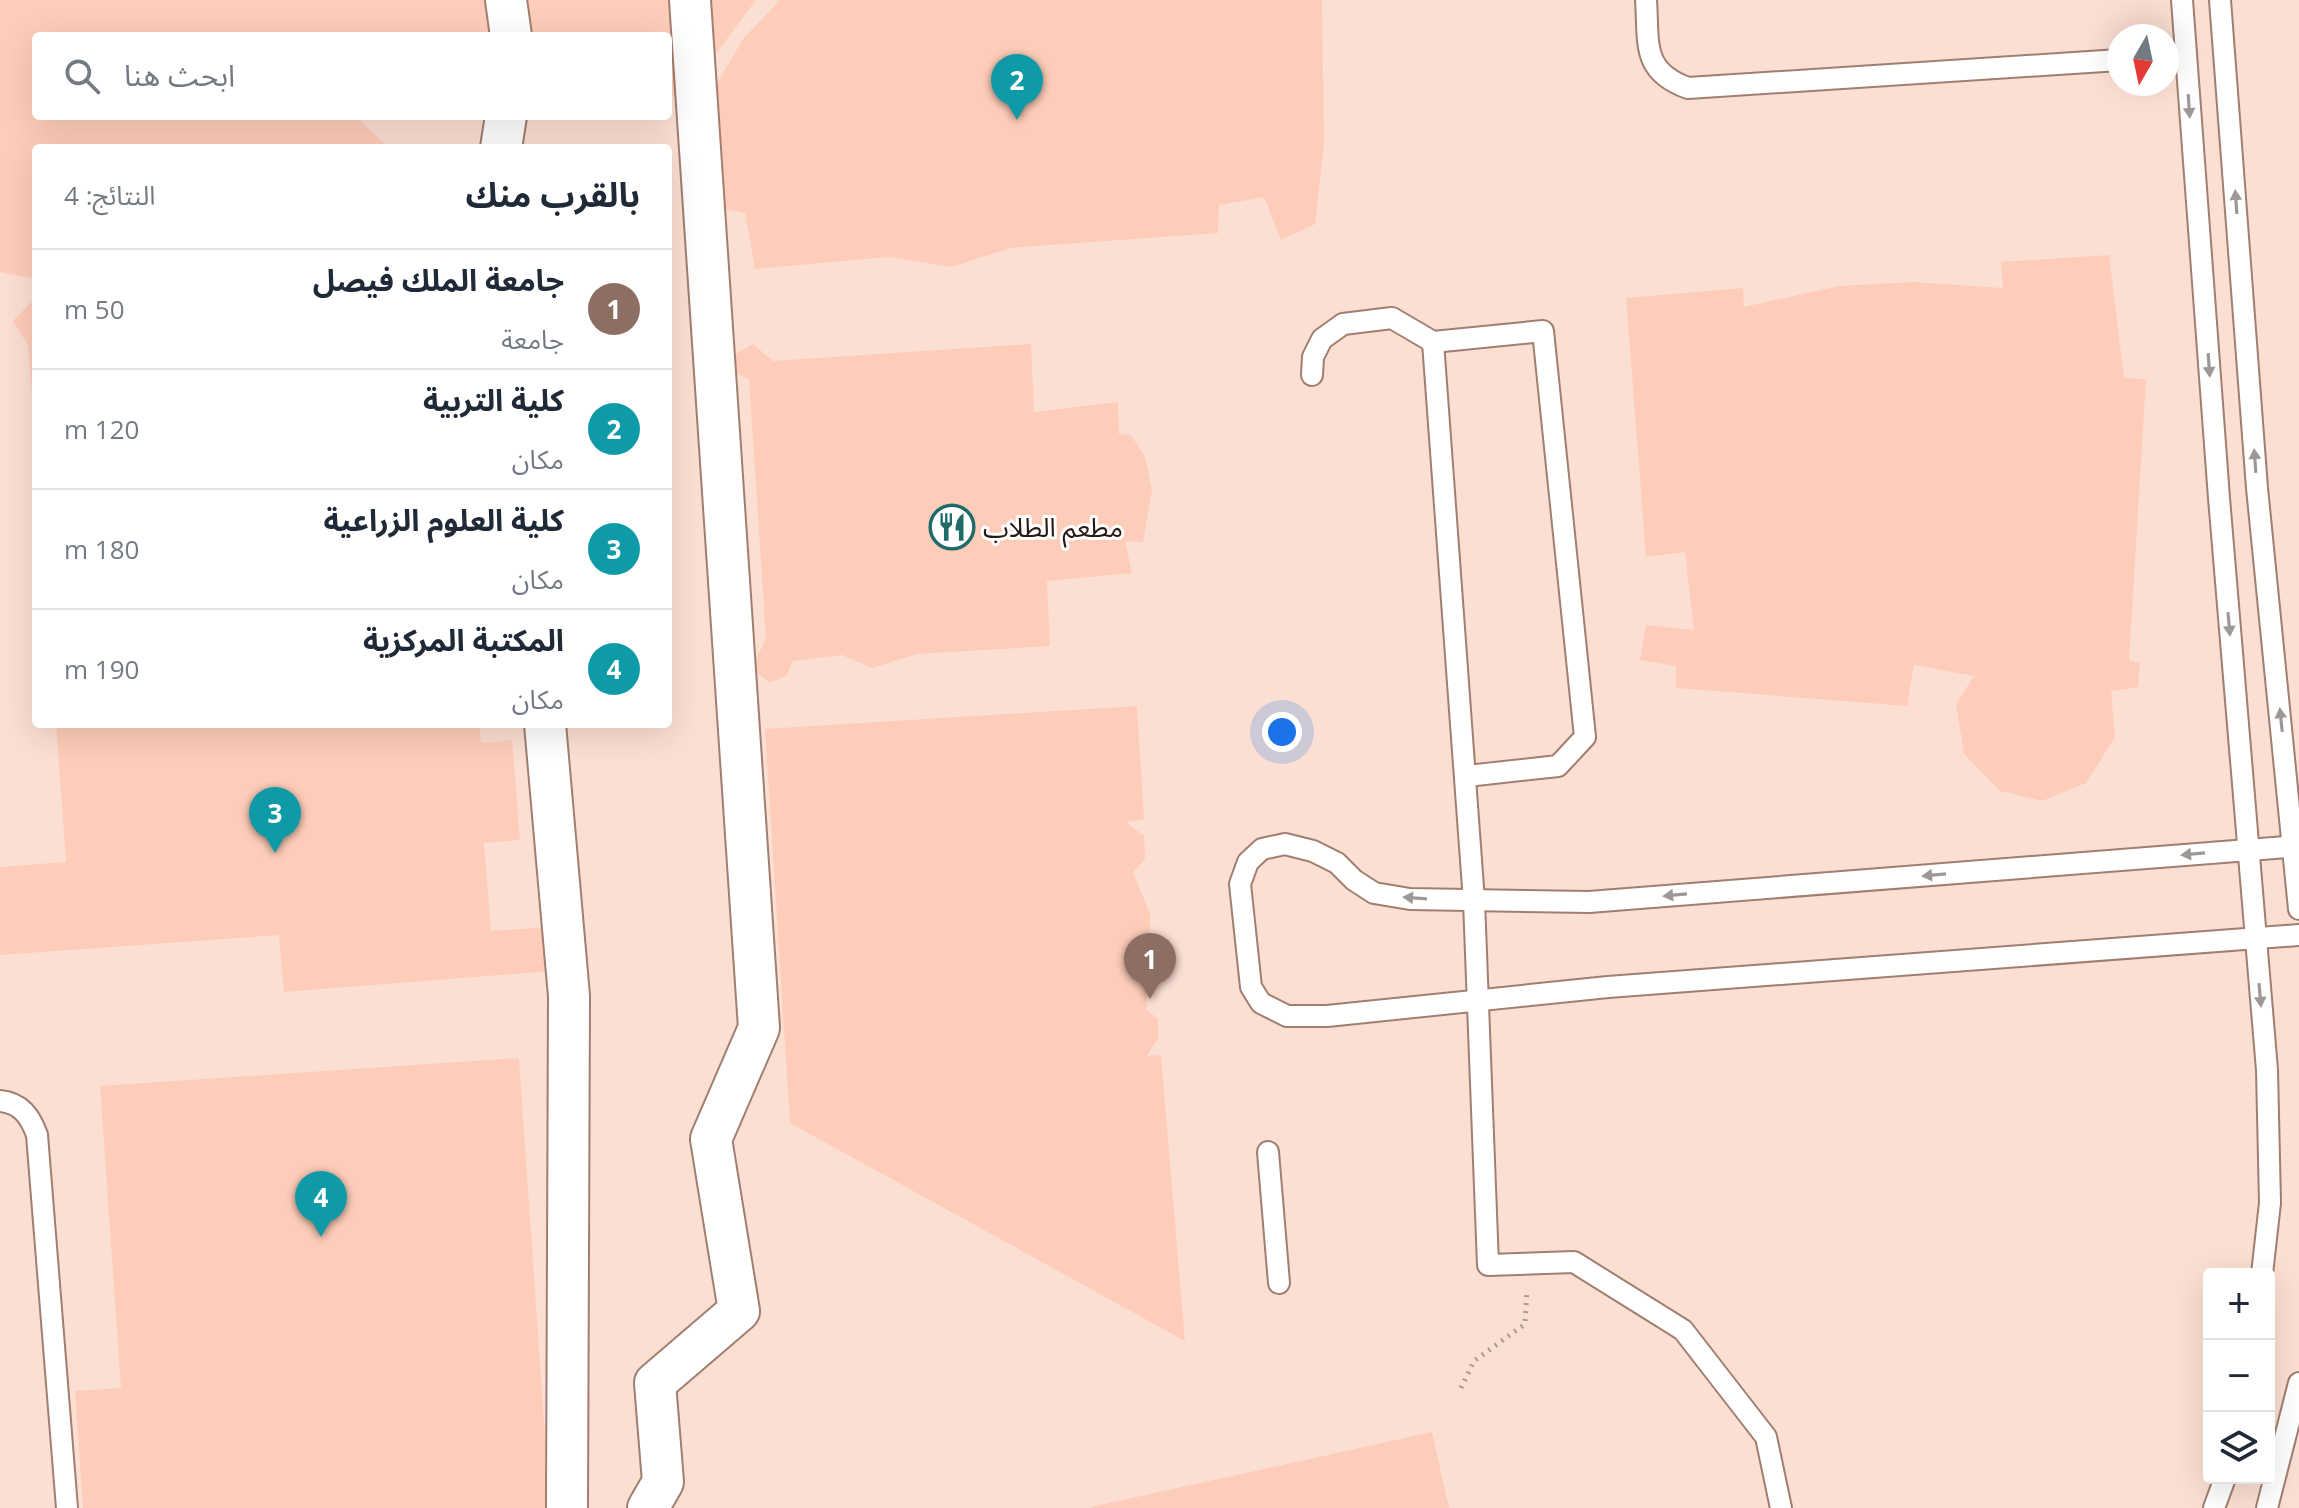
<!DOCTYPE html>
<html lang="ar">
<head>
<meta charset="utf-8">
<style>
	:root { --surface:#fff; --page:#f6f6f7; --text:#1f2937; --muted:#747a83; --line:#e0e1e3; --accent:#1e6b69 }
	body { margin:0; font-family:"Open Sans","Noto Sans Arabic",sans-serif; background:var(--page); color:var(--text); direction:rtl }
	.controls { position:absolute; right:24px; bottom:24px; display:grid; overflow:hidden; border-radius:8px; box-shadow:0 8px 32px #0002 }
	.controls button { width:72px; height:72px; display:grid; place-items:center; padding:0; border:0; border-bottom:2px solid var(--line); background:var(--surface); color:var(--text); font:40px sans-serif }
	.compass { position:absolute; left:2107px; top:24px; width:72px; height:72px; border-radius:50%; background:var(--surface); box-shadow:0 8px 32px #0002; rotate:189deg }
	.you { position:absolute; left:1282px; top:732px; width:28px; height:28px; margin:-20px; border:6px solid #fff; border-radius:50%; background:#1a73e8; box-shadow:0 0 0 12px #1a73e833 }
	.badge { display:grid; place-items:center; width:52px; height:52px; border-radius:50%; background:var(--accent); color:#fff; font-size:26px; font-weight:700 }
	.pin { position:absolute; translate:-50% -66px; filter:drop-shadow(0 2px 4px #0008) }
	.pin::after { content:''; position:absolute; top:42px; width:28px; height:24px; background:inherit; clip-path:polygon(0 0,100% 0,50% 100%) }
	.list { margin:0; padding:0; list-style:none }
	h2 { display:flex; justify-content:space-between; align-items:center; height:104px; margin:0; padding:0 32px; font-size:34px }
	h2 small { font-size:26px; font-weight:400; color:var(--muted) }
	.list li { display:grid; grid-template-columns:52px 1fr auto; gap:24px; align-items:center; box-sizing:border-box; height:120px; padding:0 32px; border-top:2px solid var(--line) }
	.list b { display:block; font-size:30px; white-space:nowrap }
	.list p { margin:0; font-size:26px; white-space:nowrap; color:var(--muted) }
	.list em { font-size:26px; font-style:normal; color:var(--muted) }
	.icon { flex:none; width:44px; height:44px; fill:none; stroke:currentColor; stroke-width:2; stroke-linecap:round; stroke-linejoin:round }
	.map { position:relative; flex:none; width:2299px; height:1508px; overflow:hidden; direction:ltr }
	.search { position:absolute; background:var(--surface); box-shadow:0 8px 32px #0002; left:32px; top:32px; width:640px; height:88px; display:flex; align-items:center; gap:20px; box-sizing:border-box; padding:0 28px; border-radius:8px; color:var(--muted); font-size:30px }
	.panel { position:absolute; background:var(--surface); box-shadow:0 8px 32px #0002; left:32px; top:144px; width:640px; height:584px; border-radius:8px; direction:rtl }
	.map>svg:first-child { display:block }
	.built { fill:#fbdfd3; fill-rule:evenodd }
	.building { fill:#fecdb9 }
	.lines { fill:none; stroke-linecap:round; stroke-linejoin:round }
	.lane-casing { stroke:#a17e70; stroke-width:24 }
	.street-casing { stroke:#a17e70; stroke-width:44 }
	.path { stroke:#a99b94; stroke-width:5; stroke-dasharray:2 6; stroke-linecap:butt }
	.lane { stroke:#fff; stroke-width:20 }
	.street { stroke:#fff; stroke-width:40 }
	.oneway { fill:#9d9895 }
	.labels { text-anchor:middle; dominant-baseline:central; stroke-width:6; stroke-linejoin:round; paint-order:stroke }
	.poi-label { font-size:26px; fill:#261913; stroke:#fff; text-anchor:start }
</style>
</head>
<body>
<div class="map">
<svg width="2299" height="1508" viewBox="0 0 2299 1508">
	<rect width="100%" height="100%" fill="#fcece5"/>
	<!-- built -->
	<path class="built" d="M0 0H2299V1508H0ZM36 36H668V116H36ZM2119 36H2167V84H2119ZM36 148H668V724H36ZM2209 1274H2269V1478H2209Z"/>
	<!-- building -->
	<g class="building">
		<polygon points="0,0 756,0 686,94 668,96 668,36 36,36 36,116 356,116 389,148 36,148 36,279 0,272"/>
		<polygon points="780,0 1322,0 1324,143 1315,224 1281,240 1264,197 1219,205 1218,233 1010,248 952,267 889,257 755,269 745,213 713,207 709,97 743,39"/>
		<polygon points="2109,255 2124,378 2146,379 2129,660 2140,663 2138,687 2111,691 2115,737 2086,783 2042,801 2000,791 1964,754 1956,704 1974,676 1914,665 1907,706 1676,688 1676,666 1640,660 1646,625 1694,630 1685,552 1646,557 1626,298 1743,288 1744,307 1839,286 1913,282 2003,288 2001,262"/>
		<polygon points="36,297 36,418 34,418 28,345 13,321"/>
		<polygon points="753,344 773,361 1031,344 1034,412 1118,402 1119,434 1131,435 1145,457 1152,490 1143,542 1125,541 1132,573 1047,581 1050,646 917,654 872,668 842,655 793,661 786,676 770,683 755,671 758,655 766,639 749,379 729,370 733,355"/>
		<polygon points="1137,706 1144,819 1126,822 1144,836 1145,859 1133,872 1150,914 1151,967 1146,1009 1158,1019 1158,1038 1147,1056 1161,1055 1185,1341 790,1123 765,729"/>
		<polygon points="56,724 479,724 481,743 512,740 520,840 484,843 491,931 550,927 553,971 284,992 279,935 0,955 0,867 66,862"/>
		<polygon points="519,1058 550,1508 83,1508 75,1391 121,1388 100,1086"/>
		<polygon points="1432,1432 1449,1508 1091,1508 1091,1507"/>
	</g>
	<g class="lines">
		<!-- lane casing -->
		<g class="lane-casing">
			<g id="lane">
				<path d="M1646 0C1649 43 1641 71 1688 88L2119 60"/>
				<polyline points="2182,0 2219,498 2267,1070 2270,1203 2262,1274"/>
				<polyline points="2220,0 2257,488 2299,909"/>
				<polyline points="1433,342 1474,901 1488,1265 1574,1262 1683,1330 1766,1437 1781,1508"/>
				<polyline points="1312,375 1313,357 1322,339 1343,324 1392,318 1433,342 1543,331 1585,737 1558,766 1467,776"/>
				<polyline points="2299,846 1589,902 1410,899 1374,893 1354,880 1337,863 1313,851 1285,844 1262,849 1248,862 1240,884 1251,987 1261,1003 1287,1016 1327,1016 1608,987 2299,935"/>
				<path d="M0 1101C21 1103 30 1116 37 1135L67 1508"/>
				<polyline points="1268,1152 1279,1283"/>
				<polyline points="2214,1508 2225,1478"/>
				<polyline points="2267,1508 2299,1383"/>
			</g>
		</g>
		<!-- street casing -->
		<g class="street-casing">
			<g id="street">
				<polyline points="506,0 511,36"/>
				<polyline points="501,148 506,116"/>
				<polyline points="545,724 569,996 567,1508"/>
				<polyline points="648,1508 663,1482 655,1383 739,1311 711,1139 759,1028 690,0"/>
			</g>
		</g>
		<!-- path -->
		<polyline class="path" points="1461,1388 1474,1361 1525,1324 1527,1289"/>
		<!-- lane -->
		<use href="#lane" class="lane"/>
		<!-- street -->
		<use href="#street" class="street"/>
	</g>
	<!-- one-way arrows -->
	<defs><path id="oneway-solid" d="M-6-.8H1V-3.2L6.5 0L1 3.2V.8H-6Z" transform="scale(2)"/></defs>
	<g class="oneway">
		<use href="#oneway-solid" transform="translate(2189 106) rotate(86)"/>
		<use href="#oneway-solid" transform="translate(2236 202) rotate(-94)"/>
		<use href="#oneway-solid" transform="translate(2209 365) rotate(86)"/>
		<use href="#oneway-solid" transform="translate(2255 461) rotate(-94)"/>
		<use href="#oneway-solid" transform="translate(2229 624) rotate(85)"/>
		<use href="#oneway-solid" transform="translate(2281 720) rotate(-96)"/>
		<use href="#oneway-solid" transform="translate(2193 854) rotate(175)"/>
		<use href="#oneway-solid" transform="translate(1934 875) rotate(175)"/>
		<use href="#oneway-solid" transform="translate(1675 895) rotate(175)"/>
		<use href="#oneway-solid" transform="translate(1415 898) rotate(-176)"/>
		<use href="#oneway-solid" transform="translate(2260 995) rotate(85)"/>
	</g>
	<!-- icons -->
	<defs>
		<g id="restaurant-ring" transform="scale(2.3)"><circle r="9.5" fill="#fff" stroke="#1e6b69" stroke-width="1.5"/><path d="M-5-6h1v4h1v-4h1v4h1v-4h1v5L-1.5 .5V6h-2V.5L-5-1ZM5-6V6H3V1.5H1.5Q1.5-4 5-6Z" fill="#1e6b69"/></g>
	</defs>
	<g fill-rule="evenodd">
		<use href="#restaurant-ring" x="952" y="527"/>
	</g>
	<g class="labels">
		<!-- poi labels -->
		<g class="poi-label">
			<text x="983" y="527">مطعم الطلاب</text>
		</g>
	</g>
</svg>
<div class="controls">
<button>+</button>
<button>−</button>
<button><svg class="icon" aria-label="layers" viewBox="0 0 24 24"><path d="M12 4l9 5-9 5-9-5zM3 14l9 5 9-5"/></svg></button>
</div>
<svg class="compass" viewBox="-18 -18 36 36"><path d="M0-13l5 13h-10z" fill="#e53935"/><path d="M0 13l5-13h-10z" fill="#747a83"/></svg>
<div class="you"></div>
<div class="pin badge" style="left:1150px;top:999px;background:#8d6e63">1</div>
<div class="pin badge" style="left:1017px;top:120px;background:#0f9aa8">2</div>
<div class="pin badge" style="left:275px;top:853px;background:#0f9aa8">3</div>
<div class="pin badge" style="left:321px;top:1237px;background:#0f9aa8">4</div>
<div class="search"><svg class="icon" aria-label="search" viewBox="0 0 24 24"><circle cx="10" cy="10" r="6"/><path d="M15 15l6 6"/></svg>ابحث هنا</div>
<section class="panel">
<h2>بالقرب منك<small>النتائج: 4</small></h2>
<ul class="list">
<li><span class="badge" style="background:#8d6e63">1</span><div><b>جامعة الملك فيصل</b><p>جامعة</p></div><em>50 m</em></li>
<li><span class="badge" style="background:#0f9aa8">2</span><div><b>كلية التربية</b><p>مكان</p></div><em>120 m</em></li>
<li><span class="badge" style="background:#0f9aa8">3</span><div><b>كلية العلوم الزراعية</b><p>مكان</p></div><em>180 m</em></li>
<li><span class="badge" style="background:#0f9aa8">4</span><div><b>المكتبة المركزية</b><p>مكان</p></div><em>190 m</em></li>
</ul>
</section>
</div>
</body>
</html>
